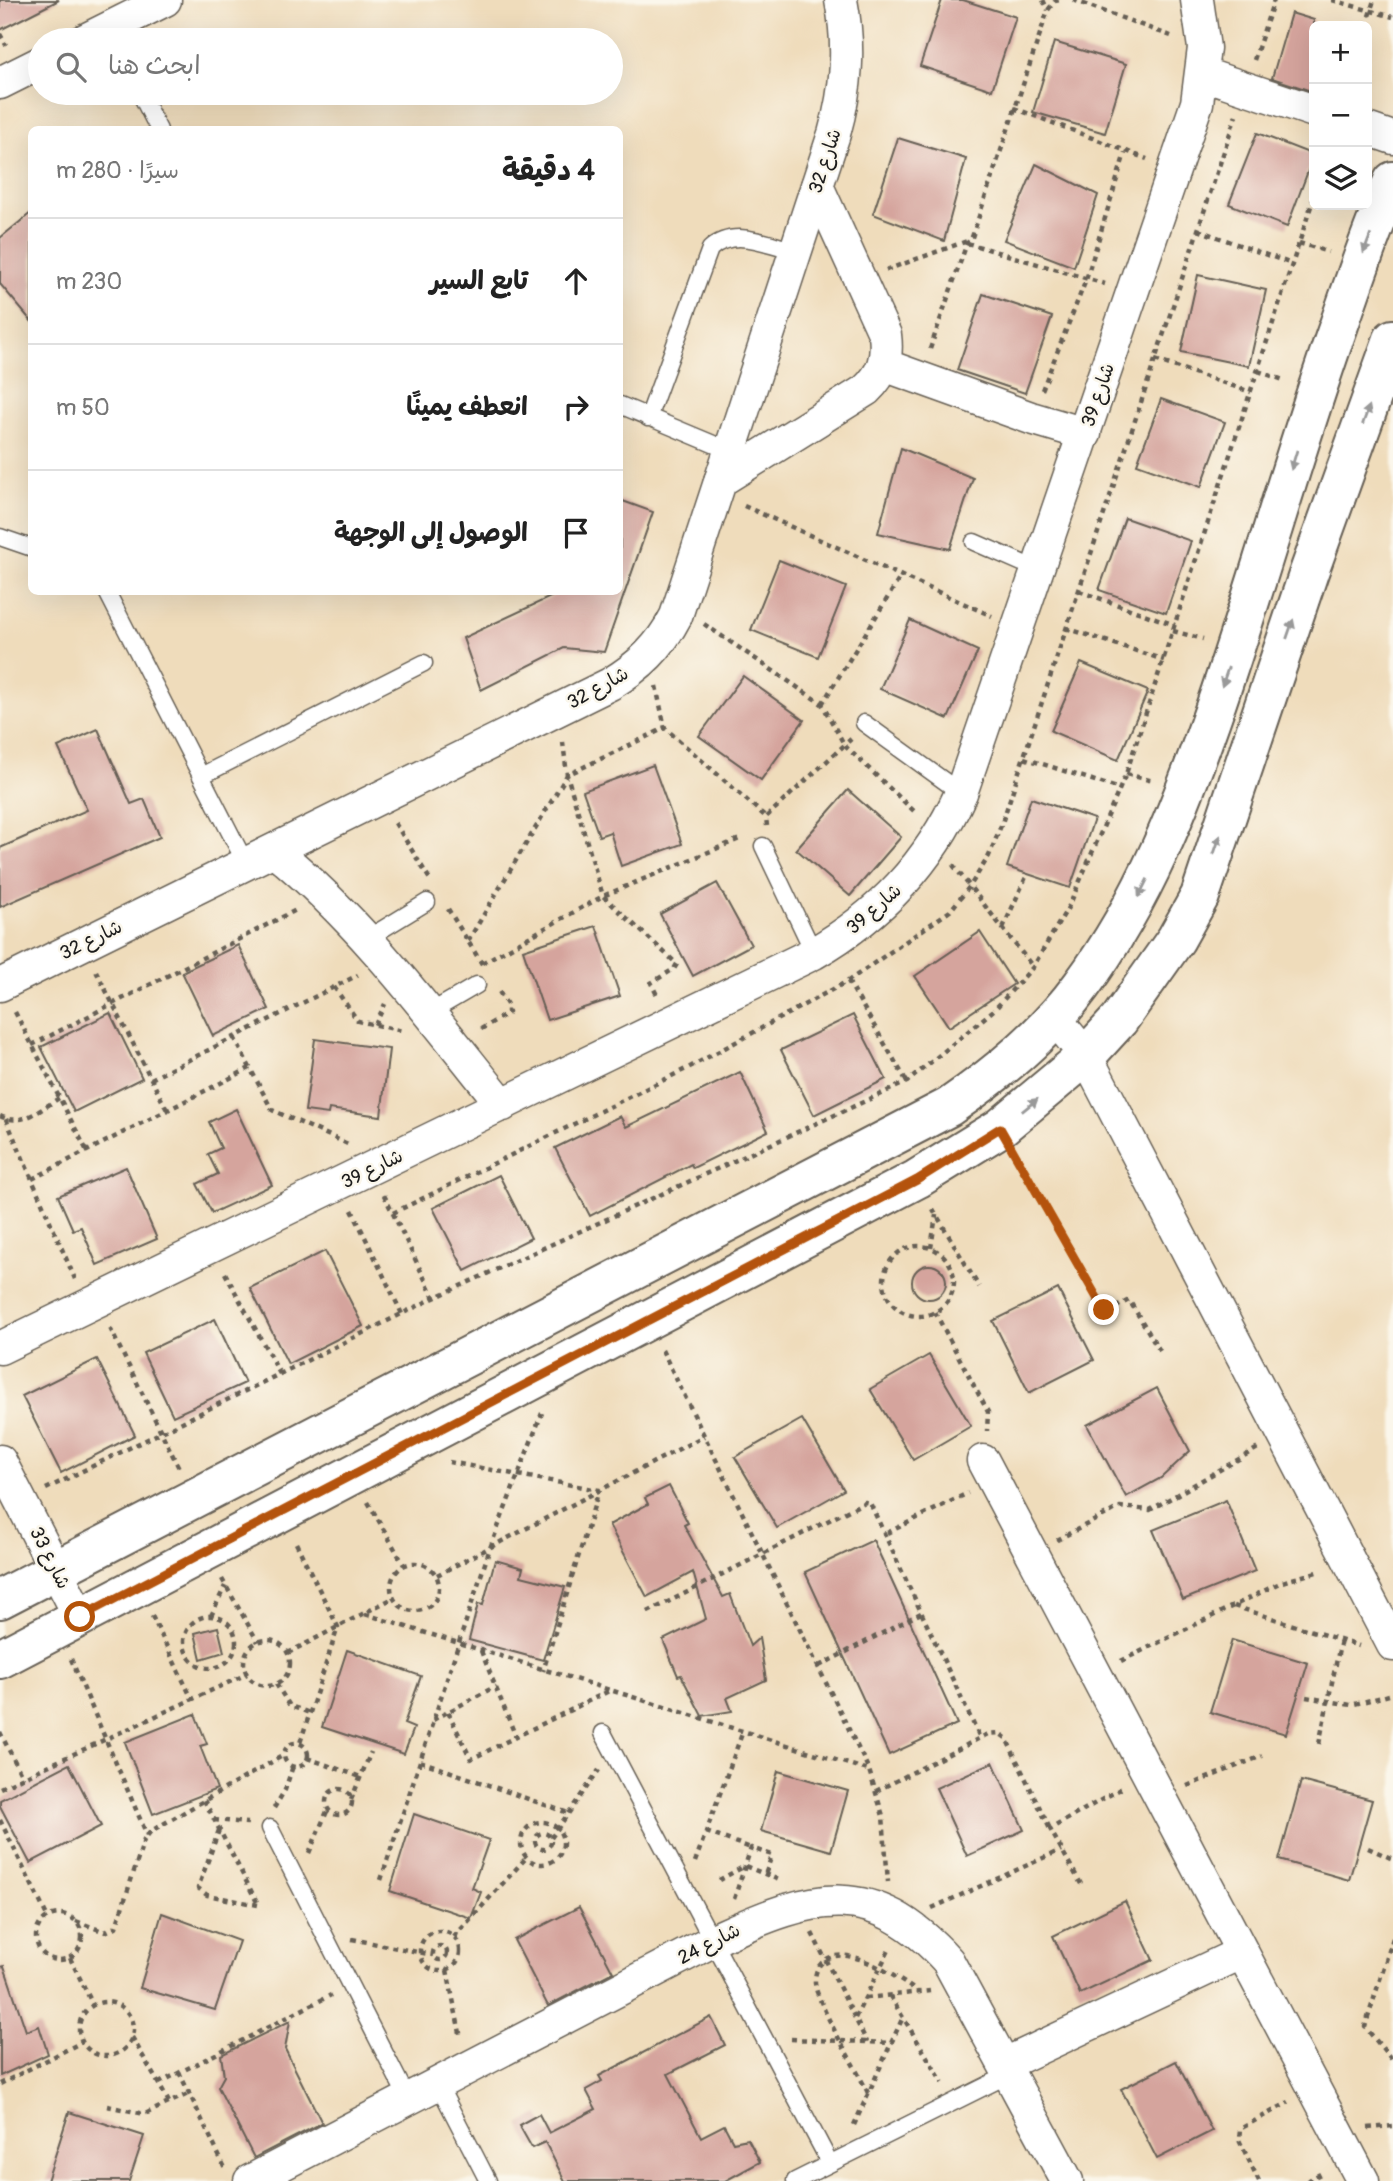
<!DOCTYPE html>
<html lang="ar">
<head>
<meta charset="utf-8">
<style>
	:root { --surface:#fff; --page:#f2f2f2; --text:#222; --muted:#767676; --line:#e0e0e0 }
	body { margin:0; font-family:Pangolin,"Playpen Sans Arabic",sans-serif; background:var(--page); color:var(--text); direction:rtl }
	.controls { position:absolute; right:21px; top:21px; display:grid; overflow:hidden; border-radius:10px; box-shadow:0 7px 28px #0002 }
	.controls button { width:63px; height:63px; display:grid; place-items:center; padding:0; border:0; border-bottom:2px solid var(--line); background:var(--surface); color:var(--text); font:35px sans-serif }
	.stop { position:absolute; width:21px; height:21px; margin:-16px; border:5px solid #b45309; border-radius:50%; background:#fff }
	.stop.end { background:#b45309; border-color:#fff; box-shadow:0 2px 7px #0008 }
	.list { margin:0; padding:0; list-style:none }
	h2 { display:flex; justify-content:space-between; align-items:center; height:91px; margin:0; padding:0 28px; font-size:30px }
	h2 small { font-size:23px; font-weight:400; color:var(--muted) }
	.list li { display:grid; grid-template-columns:46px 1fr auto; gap:21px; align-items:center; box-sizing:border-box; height:126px; padding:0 28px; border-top:2px solid var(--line) }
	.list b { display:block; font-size:26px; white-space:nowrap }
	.list em { font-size:23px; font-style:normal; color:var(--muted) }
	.icon { flex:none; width:38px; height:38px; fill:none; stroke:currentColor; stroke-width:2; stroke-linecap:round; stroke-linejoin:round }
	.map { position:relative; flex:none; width:1393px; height:2181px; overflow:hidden; direction:ltr }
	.search { position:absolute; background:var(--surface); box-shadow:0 7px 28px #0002; left:28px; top:28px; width:595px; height:77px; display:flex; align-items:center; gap:18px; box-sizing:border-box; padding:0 24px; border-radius:38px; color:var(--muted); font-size:26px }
	.panel { position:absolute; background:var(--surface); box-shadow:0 7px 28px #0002; left:28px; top:126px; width:595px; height:469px; border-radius:10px; direction:rtl }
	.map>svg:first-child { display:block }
	.building { fill:#d5a49d }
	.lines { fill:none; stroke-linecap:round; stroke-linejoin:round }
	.lane-casing { stroke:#665f54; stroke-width:19 }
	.street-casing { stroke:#665f54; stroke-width:35 }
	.secondary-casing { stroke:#665f54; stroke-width:42 }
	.path { stroke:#665f54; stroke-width:4.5; stroke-dasharray:5 5; stroke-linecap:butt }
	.lane { stroke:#fff; stroke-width:16 }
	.street { stroke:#fff; stroke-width:32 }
	.secondary { stroke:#fff; stroke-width:38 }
	.oneway { fill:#999 }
	.route { stroke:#b45309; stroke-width:9 }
	.labels { text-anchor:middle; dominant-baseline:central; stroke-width:5; stroke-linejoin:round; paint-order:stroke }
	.street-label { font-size:19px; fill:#1c1c1c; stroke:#fbf7ec }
</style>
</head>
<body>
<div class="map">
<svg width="1393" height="2181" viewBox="0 0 1393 2181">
	<rect width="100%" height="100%" fill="#fbf7ec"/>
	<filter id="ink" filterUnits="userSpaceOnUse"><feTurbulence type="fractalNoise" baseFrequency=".0143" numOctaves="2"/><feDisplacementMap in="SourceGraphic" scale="14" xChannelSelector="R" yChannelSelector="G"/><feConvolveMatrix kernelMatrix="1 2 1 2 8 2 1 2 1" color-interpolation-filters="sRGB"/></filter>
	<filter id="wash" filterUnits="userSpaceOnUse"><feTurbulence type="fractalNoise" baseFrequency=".00686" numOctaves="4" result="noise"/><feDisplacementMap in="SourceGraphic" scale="28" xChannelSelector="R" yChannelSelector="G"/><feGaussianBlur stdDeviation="1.57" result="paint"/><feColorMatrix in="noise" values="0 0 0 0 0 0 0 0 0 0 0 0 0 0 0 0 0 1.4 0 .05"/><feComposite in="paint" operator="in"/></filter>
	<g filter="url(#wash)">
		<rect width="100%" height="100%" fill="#efdcbb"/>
		<g id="blocks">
			<!-- building -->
			<g class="building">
				<polygon points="0,0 59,0 0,30"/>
				<polygon points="942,0 963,0 1016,17 992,90 920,66"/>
				<polygon points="1291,13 1314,20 1314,92 1272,78"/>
				<polygon points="1054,42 1126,64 1105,133 1033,112"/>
				<polygon points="1257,133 1314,155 1287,227 1229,204"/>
				<polygon points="898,138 966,159 944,241 873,214"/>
				<polygon points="1036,164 1098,195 1074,267 1004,240"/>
				<polygon points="32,212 32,322 0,284 0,238"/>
				<polygon points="1198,275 1266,290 1249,366 1181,352"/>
				<polygon points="983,294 1052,317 1025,393 957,370"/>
				<polygon points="1161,399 1225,422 1201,487 1137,464"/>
				<polygon points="901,448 973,478 950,549 878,533"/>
				<polygon points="620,500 653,512 604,652 564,648 481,690 463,638 561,592 620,592"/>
				<polygon points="1125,518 1191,541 1166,613 1099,590"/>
				<polygon points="779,560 846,587 818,657 751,630"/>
				<polygon points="910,620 978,651 948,719 880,689"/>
				<polygon points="1081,663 1148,691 1118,760 1051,731"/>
				<polygon points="743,676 804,720 761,780 699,736"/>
				<polygon points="98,729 131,804 144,799 160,837 0,907 0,848 87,810 58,747"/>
				<polygon points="653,765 682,844 621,866 610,832 599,836 583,791"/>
				<polygon points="848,790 901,837 850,896 796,849"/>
				<polygon points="1031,798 1094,819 1070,888 1007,867"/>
				<polygon points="717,883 751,945 693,976 660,914"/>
				<polygon points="596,926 620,996 547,1020 523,950"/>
				<polygon points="980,932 1014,984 949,1027 915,976"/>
				<polygon points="238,945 269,1009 213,1036 182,972"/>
				<polygon points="110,1013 142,1078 74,1112 41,1047"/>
				<polygon points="853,1015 886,1079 814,1115 781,1050"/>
				<polygon points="315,1039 389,1049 381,1116 329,1109 328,1114 305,1111"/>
				<polygon points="740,1072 768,1131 693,1168 691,1164 590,1216 555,1148 620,1116 626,1127"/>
				<polygon points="236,1109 272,1185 212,1213 197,1184 218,1174 208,1154 221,1148 209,1122"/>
				<polygon points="126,1167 157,1239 97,1265 81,1227 73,1230 58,1196"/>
				<polygon points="499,1175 531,1238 465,1271 433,1208"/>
				<polygon points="325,1251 363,1326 288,1364 250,1288"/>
				<circle cx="929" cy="1282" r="17"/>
				<polygon points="1058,1289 1094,1360 1029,1393 993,1321"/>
				<polygon points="215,1319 245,1383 173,1416 143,1353"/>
				<polygon points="929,1355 971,1426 913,1460 870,1389"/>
				<polygon points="97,1359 135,1435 61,1473 22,1396"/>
				<polygon points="1157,1388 1190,1451 1161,1478 1126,1497 1087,1425"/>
				<polygon points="802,1419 844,1490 777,1528 735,1457"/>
				<polygon points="669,1486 688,1523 684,1525 723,1597 730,1594 750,1646 759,1638 766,1680 727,1698 732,1711 702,1716 681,1675 678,1676 663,1640 706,1619 693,1572 647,1597 609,1525 648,1504 645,1498"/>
				<polygon points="1226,1500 1255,1571 1183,1600 1153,1530"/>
				<polygon points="873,1540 957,1724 889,1755 805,1572"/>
				<polygon points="495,1560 523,1568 521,1576 565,1587 543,1660 469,1640 478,1604 483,1605"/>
				<polygon points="218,1627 224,1652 201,1659 195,1633"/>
				<polygon points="1232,1640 1308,1663 1286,1734 1210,1712"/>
				<polygon points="347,1650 421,1676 404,1724 414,1728 404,1754 322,1727"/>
				<polygon points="195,1714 207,1744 200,1746 217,1789 153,1814 125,1742"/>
				<polygon points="993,1762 1024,1830 967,1856 936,1788"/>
				<polygon points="69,1764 101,1826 30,1863 0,1806 0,1800"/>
				<polygon points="778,1771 848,1791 831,1851 761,1831"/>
				<polygon points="1301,1781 1372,1800 1349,1880 1279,1860"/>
				<polygon points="414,1814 489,1840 472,1888 481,1892 471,1918 390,1891"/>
				<polygon points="1125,1901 1153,1960 1080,1994 1053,1936"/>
				<polygon points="579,1907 613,1972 548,2006 514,1940"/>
				<polygon points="162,1913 239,1941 215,2010 140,1988"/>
				<polygon points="4,1966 26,2031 39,2026 48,2054 0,2076 0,1967"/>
				<polygon points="711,2017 725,2045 668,2074 701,2137 724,2125 733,2142 748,2139 760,2162 725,2181 565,2181 545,2142 532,2148 519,2125 539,2114 549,2133 596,2109 586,2090 602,2081 599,2076"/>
				<polygon points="290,2021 285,2049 322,2123 254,2158 218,2087 224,2076 221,2055"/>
				<polygon points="1176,2061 1212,2131 1157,2159 1121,2089"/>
				<polygon points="69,2112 144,2136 129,2181 47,2181"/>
			</g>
		</g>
	</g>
	<g filter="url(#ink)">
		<use href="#blocks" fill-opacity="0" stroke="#665f54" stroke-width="2"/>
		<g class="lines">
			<!-- lane casing -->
			<g class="lane-casing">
				<g id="lane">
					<polyline points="140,93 159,130"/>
					<polyline points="620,405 730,451"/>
					<path d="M648 418 710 249C734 227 767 244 796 251"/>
					<polyline points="0,537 32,548"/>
					<polyline points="974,542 1038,570"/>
					<polyline points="107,592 246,864"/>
					<polyline points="864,723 961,793"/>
					<polyline points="201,776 424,663"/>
					<polyline points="763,846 814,953"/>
					<polyline points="368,938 427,902"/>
					<polyline points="429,1013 477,985"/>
					<polyline points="603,1733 830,2163"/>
					<polyline points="270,1828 408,2099"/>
					<polyline points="438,2084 488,2181"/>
					<polyline points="795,2181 1010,2074"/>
				</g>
			</g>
			<!-- street casing -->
			<g class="street-casing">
				<g id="street">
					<polyline points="85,40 165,0"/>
					<polyline points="1203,74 1314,111"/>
					<polyline points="0,83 40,63"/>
					<polyline points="1367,129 1393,138"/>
					<polyline points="884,365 1031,418 1085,434"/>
					<path d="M720 481 866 390C883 374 888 358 885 335L817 186"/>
					<path d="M275 851C364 924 431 1016 503 1105"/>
					<path d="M0 985 610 684C640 666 660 647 676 616L834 134C847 88 850 47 841 0"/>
					<polyline points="1054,1017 1086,1056 1393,1645"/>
					<path d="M0 1348 814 953C880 915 929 864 961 793L1197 103 1204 48 1197 0"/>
					<polyline points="0,1461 80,1617"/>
					<polyline points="983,1461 1363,2181"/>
					<polyline points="1005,2064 1241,1953"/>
					<path d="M250 2181 722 1936C813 1894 873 1878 948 1961L1067 2181"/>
				</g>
			</g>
			<!-- secondary casing -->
			<g class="secondary-casing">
				<g id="secondary">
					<path d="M0 1599 949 1107C998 1073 1045 1035 1081 986 1145 900 1182 803 1217 702 1260 577 1295 449 1339 325 1356 276 1372 228 1393 181"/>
					<polyline points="0,1659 917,1179 1000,1128 1086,1056 1119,1020 1176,939 1200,896 1309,572 1393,339"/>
				</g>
			</g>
			<!-- path -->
			<g class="path">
				<polyline points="1043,0 1048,10"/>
				<polyline points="1073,0 1171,36"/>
				<polyline points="1332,0 1393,17"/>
				<polyline points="1366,26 1374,0"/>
				<polyline points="0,34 6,45"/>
				<polyline points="1254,60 1274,0"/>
				<polyline points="1014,108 1147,159"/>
				<polyline points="1198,230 1292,264"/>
				<polyline points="967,243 1105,284"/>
				<polyline points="1299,243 1328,252"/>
				<polyline points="886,270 967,241"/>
				<polyline points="930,349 967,243 971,240 1048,10 1055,1 1060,0"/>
				<polyline points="1155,360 1251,392"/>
				<polyline points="1258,371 1286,381"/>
				<polyline points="1042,390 1086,280 1125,153"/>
				<polyline points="744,506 992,616"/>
				<polyline points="1079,591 1175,625"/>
				<polyline points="704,624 822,704 845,746 916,813"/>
				<polyline points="1066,628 1164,660"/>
				<polyline points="1173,631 1203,639"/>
				<polyline points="656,686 665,728 766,817"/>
				<polyline points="822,704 901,576"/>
				<polyline points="563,742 567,775 603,896 677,964 674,969 651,983 658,997"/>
				<polyline points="1024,758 1120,789"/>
				<polyline points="1126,774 1153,781"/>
				<polyline points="395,823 431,881"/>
				<polyline points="767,826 766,817 851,739"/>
				<polyline points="953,865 1033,967"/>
				<polyline points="448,909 482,964"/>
				<polyline points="1003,928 1026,877"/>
				<polyline points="468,941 567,775 665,728"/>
				<polyline points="482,963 603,896 742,838"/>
				<polyline points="96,971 167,1110"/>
				<polyline points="848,981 907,1082"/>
				<polyline points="334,987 358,1021 403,1031"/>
				<polyline points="15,1012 87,1151"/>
				<polyline points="375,1025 385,1004"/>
				<polyline points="481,1029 508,1013 508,1006 498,990"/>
				<polyline points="234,1037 272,1110 350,1145"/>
				<polyline points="32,1045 296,910"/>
				<polyline points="151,1079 358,975"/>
				<path d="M0 1116C22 1127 40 1110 59 1098"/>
				<polyline points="6,1119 75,1279"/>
				<polyline points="1016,1156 1104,1310 1109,1311 1129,1300 1160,1351"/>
				<polyline points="32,1179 250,1068"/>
				<polyline points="384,1195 434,1298"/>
				<polyline points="933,1209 979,1287"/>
				<polyline points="352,1210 402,1314"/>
				<polyline points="393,1213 688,1068 848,981 950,911 970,886 989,856 1002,823 1236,115"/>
				<circle cx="919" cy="1281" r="35"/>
				<polyline points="931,1248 936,1215"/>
				<polyline points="225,1273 280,1374"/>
				<polyline points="935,1312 988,1412 987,1431"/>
				<polyline points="110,1328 179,1468"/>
				<polyline points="662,1350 869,1770 883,1816 888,1882"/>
				<polyline points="449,1462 599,1490 543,1671"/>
				<polyline points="46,1489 434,1298 907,1082 995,1009 1033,967 1070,904 1126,774 1314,197"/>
				<polyline points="368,1502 404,1565"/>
				<polyline points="887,1533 968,1493"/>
				<polyline points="1057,1540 1120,1507 1150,1510 1258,1448"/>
				<polyline points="296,1543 338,1627 300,1743"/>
				<circle cx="415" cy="1587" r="24"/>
				<polyline points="437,1575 704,1436"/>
				<polyline points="222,1579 258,1642"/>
				<polyline points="1234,1606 1359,1646"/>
				<polyline points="648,1612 865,1502 870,1503 980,1738"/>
				<polyline points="365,1614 868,1770"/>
				<circle cx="210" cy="1642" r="26"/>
				<polyline points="152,1616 193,1701"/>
				<polyline points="211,1616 225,1586"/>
				<circle cx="267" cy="1663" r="23"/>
				<polyline points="481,1651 516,1737"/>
				<polyline points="288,1653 393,1598"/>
				<polyline points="71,1659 147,1835"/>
				<polyline points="1121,1661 1282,1582 1320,1571"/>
				<polyline points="819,1666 923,1612"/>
				<polyline points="276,1684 290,1706 310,1713"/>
				<polyline points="1306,1697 1351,1705 1393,1694"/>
				<polyline points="448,1712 471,1759 611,1690"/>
				<polyline points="433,1720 496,1686"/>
				<polyline points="0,1732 23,1778"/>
				<circle cx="296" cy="1755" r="12"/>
				<polyline points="1319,1744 1341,1640"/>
				<polyline points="307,1758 361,1777"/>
				<polyline points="420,1761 568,1813"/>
				<polyline points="1187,1786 1262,1756"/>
				<polyline points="0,1788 247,1674"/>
				<circle cx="339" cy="1802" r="13"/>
				<polyline points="876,1791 988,1734 999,1733 1006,1738 1050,1829"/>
				<polyline points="204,1800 258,1904"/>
				<polyline points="351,1800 371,1752"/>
				<polyline points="274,1808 285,1790 293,1766"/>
				<polyline points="0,1820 47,1916"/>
				<polyline points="214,1820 248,1823"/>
				<circle cx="542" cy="1843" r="21"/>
				<polyline points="219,1830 198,1888 207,1895 258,1905"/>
				<polyline points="706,1832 751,1848"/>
				<circle cx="543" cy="1841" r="8"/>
				<polyline points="551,1838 599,1770"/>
				<polyline points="1368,1848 1393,1859"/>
				<polyline points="309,1853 328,1809"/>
				<polyline points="695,1862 743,1731"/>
				<polyline points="381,1880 490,1548 542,1413"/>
				<polyline points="719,1880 745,1866 779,1880"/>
				<polyline points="1081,1884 1050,1829 1122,1788"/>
				<polyline points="734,1899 751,1848 772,1855 765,1875"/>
				<polyline points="932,1908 1061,1850"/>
				<circle cx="59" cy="1937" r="23"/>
				<polyline points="76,1921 105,1932 116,1927 144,1840 151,1831 284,1755"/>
				<circle cx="440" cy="1951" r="20"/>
				<polyline points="812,1933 867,2042"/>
				<polyline points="454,1937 526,1858"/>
				<polyline points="1393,1938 1365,2027 1393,2061"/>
				<polyline points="352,1939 433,1955"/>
				<circle cx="440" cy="1953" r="7"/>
				<polyline points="70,1958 93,2005"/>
				<polyline points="447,1970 461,2038"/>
				<polyline points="890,1996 943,2083"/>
				<polyline points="866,1998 930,1991"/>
				<circle cx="106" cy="2029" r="27"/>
				<polyline points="855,2018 889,1950"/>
				<polyline points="132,2037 169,2102"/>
				<polyline points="791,2039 891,2043"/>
				<polyline points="179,2072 225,2168"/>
				<polyline points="159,2083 331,1995"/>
				<polyline points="0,2084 82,2042"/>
				<path d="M868 2093C852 2060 830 2027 817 1992 814 1984 814 1974 819 1966 841 1936 899 1979 919 1993"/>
				<polyline points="107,2106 145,2114 190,2093"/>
				<polyline points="854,2125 903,2017"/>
				<polyline points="1368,2128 1393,2126"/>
				<polyline points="1259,2181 1239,2140 1240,2129 1289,2102"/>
				<polyline points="1307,2181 1324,2172"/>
			</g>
			<!-- lane -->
			<use href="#lane" class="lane"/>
			<!-- street -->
			<use href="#street" class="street"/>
			<!-- secondary -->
			<use href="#secondary" class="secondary"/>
		</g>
		<!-- one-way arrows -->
		<defs><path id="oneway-solid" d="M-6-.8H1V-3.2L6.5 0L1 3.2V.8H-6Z" transform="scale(1.75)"/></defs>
		<g class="oneway">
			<use href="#oneway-solid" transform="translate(1367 244) rotate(111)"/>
			<use href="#oneway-solid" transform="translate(1366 415) rotate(-70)"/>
			<use href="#oneway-solid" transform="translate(1294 460) rotate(107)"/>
			<use href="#oneway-solid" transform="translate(1290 629) rotate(-71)"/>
			<use href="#oneway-solid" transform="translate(1225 677) rotate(109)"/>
			<use href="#oneway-solid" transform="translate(1217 845) rotate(-71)"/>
			<use href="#oneway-solid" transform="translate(1143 888) rotate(117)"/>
			<use href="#oneway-solid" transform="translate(1030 1105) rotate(-39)"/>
		</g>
	</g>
	<g class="lines" filter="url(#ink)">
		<!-- route -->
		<polyline class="route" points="80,1617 917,1180 1000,1128 1104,1310"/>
	</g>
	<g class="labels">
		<!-- street labels -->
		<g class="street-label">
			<text transform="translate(825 161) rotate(-72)">شارع 32</text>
			<text transform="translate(1098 395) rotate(-71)">شارع 39</text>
			<text transform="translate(598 688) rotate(-29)">شارع 32</text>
			<text transform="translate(874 909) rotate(-41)">شارع 39</text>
			<text transform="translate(91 940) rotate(-26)">شارع 32</text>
			<text transform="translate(372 1169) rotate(-26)">شارع 39</text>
			<text transform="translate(50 1558) rotate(63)">شارع 33</text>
			<text transform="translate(709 1944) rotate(-27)">شارع 24</text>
		</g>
	</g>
</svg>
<div class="controls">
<button>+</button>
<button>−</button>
<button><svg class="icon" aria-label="layers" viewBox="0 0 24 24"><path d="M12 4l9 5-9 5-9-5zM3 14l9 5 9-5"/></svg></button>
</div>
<div class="stop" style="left:80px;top:1617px"></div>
<div class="stop end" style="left:1104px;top:1310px"></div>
<div class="search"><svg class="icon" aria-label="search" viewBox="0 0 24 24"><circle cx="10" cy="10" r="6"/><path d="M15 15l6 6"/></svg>ابحث هنا</div>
<section class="panel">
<h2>4 دقيقة<small>سيرًا · 280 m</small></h2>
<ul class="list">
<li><svg class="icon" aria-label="ahead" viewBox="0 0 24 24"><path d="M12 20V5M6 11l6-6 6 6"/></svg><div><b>تابع السير</b></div><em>230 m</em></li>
<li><svg class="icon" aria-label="right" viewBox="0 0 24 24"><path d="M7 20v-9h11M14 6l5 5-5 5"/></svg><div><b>انعطف يمينًا</b></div><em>50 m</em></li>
<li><svg class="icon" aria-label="arrive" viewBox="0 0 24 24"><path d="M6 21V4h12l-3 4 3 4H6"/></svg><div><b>الوصول إلى الوجهة</b></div></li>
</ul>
</section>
</div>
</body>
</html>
